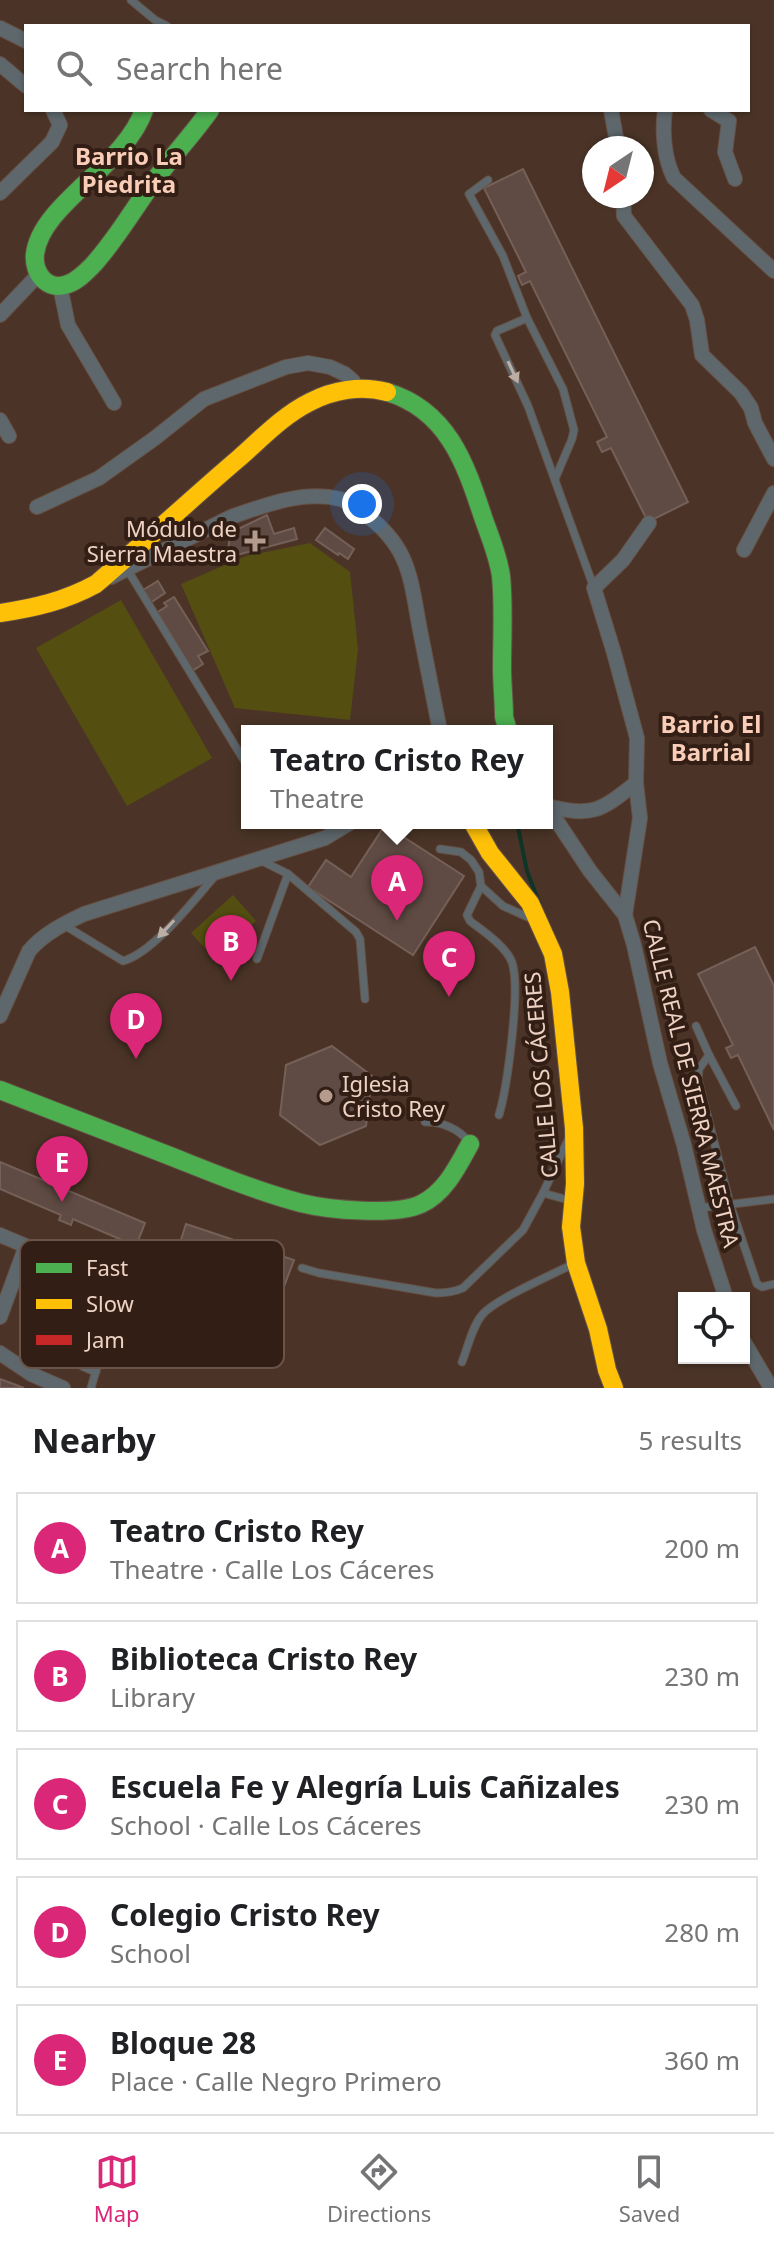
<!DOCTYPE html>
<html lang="en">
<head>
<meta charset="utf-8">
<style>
	:root { --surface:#fff; --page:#f6f6f6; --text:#202124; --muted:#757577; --line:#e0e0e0; --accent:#db2777 }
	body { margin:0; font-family:"Noto Sans",sans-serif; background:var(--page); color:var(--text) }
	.controls { position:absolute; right:24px; bottom:24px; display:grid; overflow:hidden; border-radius:0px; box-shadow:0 2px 6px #0004 }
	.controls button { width:72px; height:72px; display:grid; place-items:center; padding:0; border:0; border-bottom:2px solid var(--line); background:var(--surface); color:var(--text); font:40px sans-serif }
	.compass { position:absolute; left:582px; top:136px; width:72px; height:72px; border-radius:50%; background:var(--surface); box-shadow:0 2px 6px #0004; rotate:215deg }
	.you { position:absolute; left:362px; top:504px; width:28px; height:28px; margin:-20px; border:6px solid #fff; border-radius:50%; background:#1a73e8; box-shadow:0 0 0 12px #1a73e833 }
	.badge { display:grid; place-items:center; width:52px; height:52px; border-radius:50%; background:var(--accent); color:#fff; font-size:26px; font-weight:700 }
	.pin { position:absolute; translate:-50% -66px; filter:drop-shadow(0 2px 4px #0008) }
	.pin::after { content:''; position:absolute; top:42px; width:28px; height:24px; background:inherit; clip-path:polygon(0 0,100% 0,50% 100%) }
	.popup { position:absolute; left:241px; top:725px; width:312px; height:104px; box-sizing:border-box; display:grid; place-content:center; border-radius:0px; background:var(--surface); filter:drop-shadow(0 2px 6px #0005); font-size:26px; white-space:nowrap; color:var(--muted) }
	.popup b { font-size:30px; color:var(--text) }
	.popup::after { content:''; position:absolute; left:50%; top:100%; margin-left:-16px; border:16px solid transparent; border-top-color:var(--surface) }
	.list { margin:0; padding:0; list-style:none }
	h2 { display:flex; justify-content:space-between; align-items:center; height:104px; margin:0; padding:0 32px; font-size:34px }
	h2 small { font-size:26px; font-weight:400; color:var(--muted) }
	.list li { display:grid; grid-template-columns:52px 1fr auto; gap:24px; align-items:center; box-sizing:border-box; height:112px; margin:0 16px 16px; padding:0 16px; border:2px solid var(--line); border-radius:0px }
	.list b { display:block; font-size:30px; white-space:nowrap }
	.list p { margin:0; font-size:26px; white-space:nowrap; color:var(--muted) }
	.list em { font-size:26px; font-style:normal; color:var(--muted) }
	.icon { flex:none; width:44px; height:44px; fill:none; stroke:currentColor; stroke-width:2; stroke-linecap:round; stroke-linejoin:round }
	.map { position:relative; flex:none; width:774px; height:1388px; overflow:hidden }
	.search { position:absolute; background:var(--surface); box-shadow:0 2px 6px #0004; left:24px; right:24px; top:24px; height:88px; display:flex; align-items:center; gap:20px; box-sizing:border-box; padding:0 28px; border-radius:0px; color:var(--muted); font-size:30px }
	.sheet { height:744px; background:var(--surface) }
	nav { display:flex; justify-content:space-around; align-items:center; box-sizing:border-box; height:112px; border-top:2px solid var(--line); background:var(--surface); font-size:22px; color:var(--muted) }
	nav a { display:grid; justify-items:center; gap:4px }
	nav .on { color:var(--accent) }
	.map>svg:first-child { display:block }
	.green { fill:#544f11 }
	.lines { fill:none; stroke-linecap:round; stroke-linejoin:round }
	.stream { stroke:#103426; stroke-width:4 }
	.building { fill:#5f4b43; stroke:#756058; stroke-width:2 }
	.lane-casing { stroke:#665146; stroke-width:9 }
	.street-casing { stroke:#665146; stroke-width:16 }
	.fast-casing { stroke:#665146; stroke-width:20 }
	.slow-casing { stroke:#665146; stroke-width:20 }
	.lane { stroke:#5e686c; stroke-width:7 }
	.street { stroke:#5e686c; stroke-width:14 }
	.fast { stroke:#4caf50; stroke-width:18 }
	.slow { stroke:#ffc107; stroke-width:18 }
	.oneway { fill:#bcada5 }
	.poi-dot { fill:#b59b8d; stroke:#321e14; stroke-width:3 }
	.labels { text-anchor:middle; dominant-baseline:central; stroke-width:8; stroke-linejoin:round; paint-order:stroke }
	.poi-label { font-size:22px; fill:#eed2c4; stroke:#321e14; text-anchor:end }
	.street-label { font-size:22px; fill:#eed2c4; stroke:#321e14 }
	.neighbourhood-label { font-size:24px; font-weight:bold; fill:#f9cdb7; stroke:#321e14 }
	.key { fill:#321e14; stroke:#6a5449; stroke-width:2 }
	.key-label { font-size:22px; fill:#eed2c4 }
</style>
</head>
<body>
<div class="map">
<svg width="774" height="1388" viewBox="0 0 774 1388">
	<rect width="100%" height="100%" fill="#4b3427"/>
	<!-- green -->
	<g class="green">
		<polygon points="310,543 350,572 358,649 350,720 235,708 181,584 246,556"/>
		<polygon points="121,600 212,758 127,806 36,648"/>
		<polygon points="233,895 256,921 214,958 191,933"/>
	</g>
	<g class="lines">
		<!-- stream -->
		<polyline class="stream" points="517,823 527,871 540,905"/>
	</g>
	<!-- building -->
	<g class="building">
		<polygon points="523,169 688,502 648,522 611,448 602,452 597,442 607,437 530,281 522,285 518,276 526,272 484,188"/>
		<polygon points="267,515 274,534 294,528 297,539 233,556 228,553 230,533"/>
		<polygon points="325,528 354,549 348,559 339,553 338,555 316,540"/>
		<polygon points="158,581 165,593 150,603 143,590"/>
		<polygon points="174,597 208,651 198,656 203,664 192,671 156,613 167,606 164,603"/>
		<polygon points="385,825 464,876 413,955 308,887 326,860 351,877"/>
		<polygon points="755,947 774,986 774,1130 738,1055 731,1058 726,1048 733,1045 698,974"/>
		<polygon points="332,1046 372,1076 366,1126 320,1145 280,1115 286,1065"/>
		<polygon points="0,1162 145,1223 136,1246 73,1219 71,1225 59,1220 61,1215 0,1189"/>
		<polygon points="186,1224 294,1260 257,1358 154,1324"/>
		<polygon points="0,1379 24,1388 0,1388"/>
	</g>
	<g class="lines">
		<!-- lane casing -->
		<g class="lane-casing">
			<g id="lane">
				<polyline points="131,0 155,20 167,26"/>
				<polyline points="488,180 469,194 503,256 527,318 563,389 574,430 572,439 555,479"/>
				<polyline points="527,318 497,331 495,335 528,406 594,588"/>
				<polyline points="127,569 245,762"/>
				<path d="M440 849 461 852 471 860 479 872 481 886 467 915 470 921C483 931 504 945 511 960 522 983 507 1088 499 1115"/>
				<polyline points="260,860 288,874 356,932 360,939 365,999"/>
				<polyline points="481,886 503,906 532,919"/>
				<path d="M64 925 123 961C153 953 194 900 215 876"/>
				<polyline points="257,959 288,874"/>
				<polyline points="696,1026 709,1055 736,1106"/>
				<polyline points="709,1055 699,1069 698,1079 730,1204 757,1284 762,1287 774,1284"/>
				<path d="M425 1122C441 1121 459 1129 469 1142"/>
				<polyline points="543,1193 572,1201"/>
				<polyline points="699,1208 774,1199"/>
				<path d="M302 1268 319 1273 436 1293C447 1293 454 1292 463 1288L523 1230 543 1193 569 1138"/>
				<path d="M462 1362C468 1347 472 1327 482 1315 495 1299 554 1274 575 1263"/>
				<path d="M91 1388 118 1295 91 1286 71 1349C74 1364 82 1367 96 1372"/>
			</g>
		</g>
		<!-- street casing -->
		<g class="street-casing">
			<g id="street">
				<polyline points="0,28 26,41"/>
				<polyline points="0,64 26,86"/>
				<polyline points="611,110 618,148"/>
				<path d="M665 110C662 131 664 159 674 178L774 271"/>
				<polyline points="711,110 729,121 725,152 735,179"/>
				<polyline points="0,193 52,142 60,125 53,110"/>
				<polyline points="623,196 624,216 692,305 697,320 702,355 741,393 751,408 755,423 774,459"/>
				<polyline points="60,286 68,325 114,403"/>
				<polyline points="0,315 38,275"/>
				<polyline points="0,420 9,436"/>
				<polyline points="37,507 99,478 155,438 204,399 286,367 308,363 330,367 345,374 353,381 355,389"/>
				<polyline points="744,550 774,493"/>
				<path d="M111 577 231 517C265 505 304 490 340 499 348 501 354 507 361 511 414 548 410 583 422 640 428 670 434 700 440 731"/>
				<polyline points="547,806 590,871 625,915 634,945 660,1063 684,1145 704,1230 726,1298"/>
				<path d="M547 806C594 817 600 811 636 783"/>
				<polyline points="625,915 640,818 636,783 637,738 614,653 594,588 623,560 649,523"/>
				<path d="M0 1016 29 951C43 934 65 923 84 914L325 838 350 823"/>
				<polyline points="0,1235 26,1246 0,1317"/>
				<polyline points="744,1342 771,1388"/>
				<polyline points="0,1353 31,1374 63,1388"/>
			</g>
		</g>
		<!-- fast casing -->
		<g class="fast-casing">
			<g id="fast">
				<path d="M144 110C125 166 41 204 35 254 33 273 47 292 68 284 77 281 85 273 92 266 117 239 135 206 157 177 174 154 194 133 210 110"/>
				<path d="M387 392C447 410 465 462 483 517 490 537 498 555 501 576 504 606 502 637 502 668 502 684 504 701 504 717L508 731"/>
				<path d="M0 1090C57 1112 113 1134 170 1156 213 1173 256 1191 301 1203 329 1210 396 1216 421 1204 445 1193 458 1166 470 1144"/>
			</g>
		</g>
		<!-- slow casing -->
		<g class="slow-casing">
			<g id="slow">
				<path d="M0 613C34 608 65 601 96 584 144 543 190 500 238 459 261 439 282 416 310 402 333 390 361 385 387 392"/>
				<polyline points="473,823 490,853 530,903 553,954 560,992 574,1128 575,1184 571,1227 576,1263 598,1329 607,1370 614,1388"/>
			</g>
		</g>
		<!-- lane -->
		<use href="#lane" class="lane"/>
		<!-- street -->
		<use href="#street" class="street"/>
		<!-- fast -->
		<use href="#fast" class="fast"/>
		<!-- slow -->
		<use href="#slow" class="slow"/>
	</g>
	<!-- one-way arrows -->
	<defs><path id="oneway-solid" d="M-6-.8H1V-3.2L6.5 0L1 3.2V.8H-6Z" transform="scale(2)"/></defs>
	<g class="oneway">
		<use href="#oneway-solid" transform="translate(513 372) rotate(65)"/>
		<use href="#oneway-solid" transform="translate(166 929) rotate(133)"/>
	</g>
	<!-- markers -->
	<g class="poi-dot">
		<path d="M251 529h8v8h8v8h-8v8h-8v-8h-8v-8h8z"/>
		<circle cx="326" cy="1096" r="8"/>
	</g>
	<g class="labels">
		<!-- poi labels -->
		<g class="poi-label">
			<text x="237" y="528">Módulo de<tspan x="237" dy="25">Sierra Maestra</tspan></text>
			<text x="342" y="1083" text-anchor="start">Iglesia<tspan x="342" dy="25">Cristo Rey</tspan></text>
		</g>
		<!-- street labels -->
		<g class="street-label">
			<text transform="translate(540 1075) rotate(-95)">CALLE LOS CÁCERES</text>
			<text transform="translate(692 1083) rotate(76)">CALLE REAL DE SIERRA MAESTRA</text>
		</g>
		<!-- neighbourhood labels -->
		<g class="neighbourhood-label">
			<text x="129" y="155">Barrio La<tspan x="129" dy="28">Piedrita</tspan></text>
			<text x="711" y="723">Barrio El<tspan x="711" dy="28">Barrial</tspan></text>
		</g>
	</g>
	<!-- legend -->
	<rect x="20" y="1240" width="264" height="128" rx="12" class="key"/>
	<rect x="36" y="1263" width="36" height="10" fill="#4caf50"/>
	<rect x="36" y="1299" width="36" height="10" fill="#ffc107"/>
	<rect x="36" y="1335" width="36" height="10" fill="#c62828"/>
	<g class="key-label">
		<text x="86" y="1276">Fast</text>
		<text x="86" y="1312">Slow</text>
		<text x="86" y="1348">Jam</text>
	</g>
</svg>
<div class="controls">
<button><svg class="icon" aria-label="locate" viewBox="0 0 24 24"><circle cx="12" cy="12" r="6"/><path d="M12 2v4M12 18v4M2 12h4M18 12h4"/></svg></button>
</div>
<svg class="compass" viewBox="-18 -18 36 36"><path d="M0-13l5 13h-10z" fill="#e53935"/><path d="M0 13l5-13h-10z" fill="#757577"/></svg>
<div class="you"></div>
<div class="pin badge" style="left:397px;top:921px">A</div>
<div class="popup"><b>Teatro Cristo Rey</b>Theatre</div>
<div class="pin badge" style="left:231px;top:981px">B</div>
<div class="pin badge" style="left:449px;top:997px">C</div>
<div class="pin badge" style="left:136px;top:1059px">D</div>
<div class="pin badge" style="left:62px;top:1202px">E</div>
<div class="search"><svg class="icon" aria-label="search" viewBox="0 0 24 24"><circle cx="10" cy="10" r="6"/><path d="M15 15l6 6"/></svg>Search here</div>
</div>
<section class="sheet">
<h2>Nearby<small>5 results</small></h2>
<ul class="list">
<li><span class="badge">A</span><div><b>Teatro Cristo Rey</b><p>Theatre · Calle Los Cáceres</p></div><em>200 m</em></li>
<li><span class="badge">B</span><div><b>Biblioteca Cristo Rey</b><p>Library</p></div><em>230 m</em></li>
<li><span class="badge">C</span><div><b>Escuela Fe y Alegría Luis Cañizales</b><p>School · Calle Los Cáceres</p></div><em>230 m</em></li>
<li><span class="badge">D</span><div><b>Colegio Cristo Rey</b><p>School</p></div><em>280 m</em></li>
<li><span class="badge">E</span><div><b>Bloque 28</b><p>Place · Calle Negro Primero</p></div><em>360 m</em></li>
</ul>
</section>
<nav>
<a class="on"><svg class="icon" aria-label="map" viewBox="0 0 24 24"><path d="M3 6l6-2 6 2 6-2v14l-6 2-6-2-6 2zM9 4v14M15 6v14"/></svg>Map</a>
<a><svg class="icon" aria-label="directions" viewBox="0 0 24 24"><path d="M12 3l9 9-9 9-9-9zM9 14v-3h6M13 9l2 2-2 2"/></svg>Directions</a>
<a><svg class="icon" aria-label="saved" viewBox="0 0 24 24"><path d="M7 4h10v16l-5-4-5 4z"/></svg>Saved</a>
</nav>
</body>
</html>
